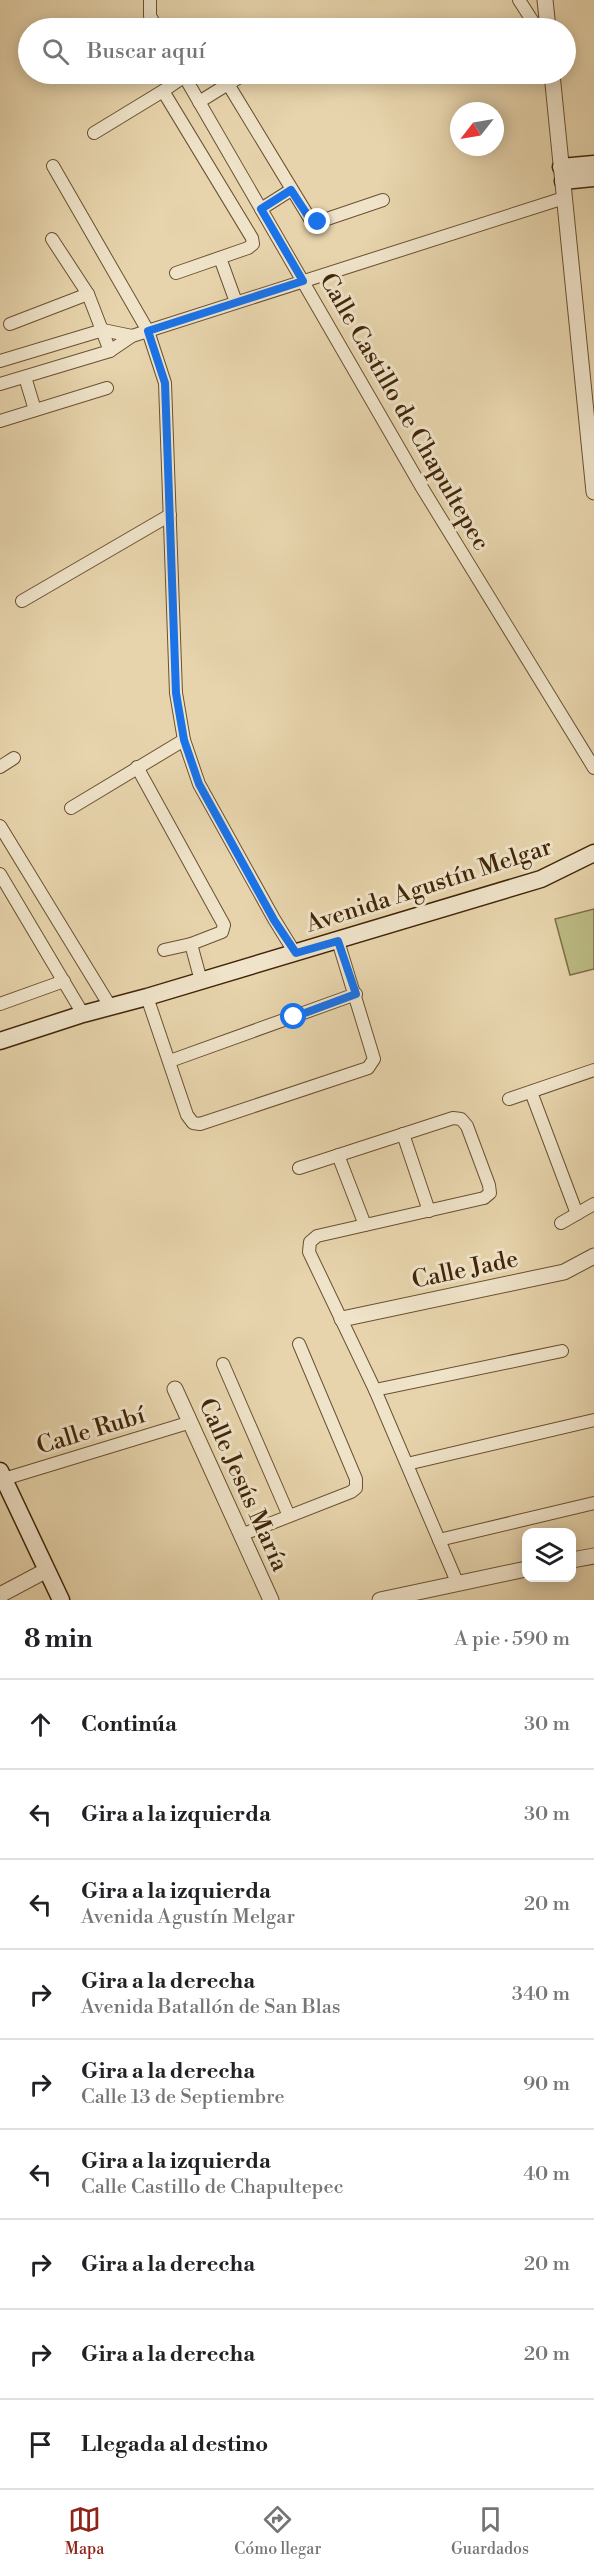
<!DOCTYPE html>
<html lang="es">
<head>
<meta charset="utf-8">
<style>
	:root { --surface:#fff; --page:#f6f6f6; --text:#202124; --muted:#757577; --line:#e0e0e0; --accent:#8f2418 }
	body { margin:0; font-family:"Libre Bodoni",serif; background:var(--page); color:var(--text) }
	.controls { position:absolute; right:18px; bottom:18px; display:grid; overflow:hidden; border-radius:12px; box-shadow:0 3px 15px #0003 }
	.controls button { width:54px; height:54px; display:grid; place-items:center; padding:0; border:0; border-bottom:2px solid var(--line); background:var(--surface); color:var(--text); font:30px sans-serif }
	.compass { position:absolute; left:450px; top:102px; width:54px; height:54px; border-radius:50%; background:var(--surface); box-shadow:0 3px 15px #0003; rotate:239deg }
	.stop { position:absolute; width:18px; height:18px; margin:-14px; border:4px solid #1a73e8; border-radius:50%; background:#fff }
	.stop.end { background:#1a73e8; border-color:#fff; box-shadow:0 2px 6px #0008 }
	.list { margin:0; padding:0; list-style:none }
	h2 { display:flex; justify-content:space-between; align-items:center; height:78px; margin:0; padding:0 24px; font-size:26px }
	h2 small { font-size:20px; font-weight:400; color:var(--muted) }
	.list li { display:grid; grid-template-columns:39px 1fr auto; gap:18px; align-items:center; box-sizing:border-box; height:90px; padding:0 24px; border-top:2px solid var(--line) }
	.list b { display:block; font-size:22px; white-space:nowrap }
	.list p { margin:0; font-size:20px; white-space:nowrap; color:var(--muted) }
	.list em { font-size:20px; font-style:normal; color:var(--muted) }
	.icon { flex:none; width:33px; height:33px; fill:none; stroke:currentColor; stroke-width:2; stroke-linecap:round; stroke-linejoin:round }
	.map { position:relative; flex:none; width:594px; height:1600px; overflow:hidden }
	.search { position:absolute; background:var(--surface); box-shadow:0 3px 15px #0003; left:18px; right:18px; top:18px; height:66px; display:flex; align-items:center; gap:15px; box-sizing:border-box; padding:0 21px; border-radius:33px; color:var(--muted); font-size:22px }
	.sheet { height:888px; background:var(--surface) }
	nav { display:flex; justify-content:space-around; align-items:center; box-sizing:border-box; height:84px; border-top:2px solid var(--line); background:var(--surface); font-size:16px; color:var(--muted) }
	nav a { display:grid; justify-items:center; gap:3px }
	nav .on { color:var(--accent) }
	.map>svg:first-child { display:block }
	.green { fill:#bcbb84; stroke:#7e7046; stroke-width:1.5 }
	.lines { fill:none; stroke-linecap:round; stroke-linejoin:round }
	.minor-casing { stroke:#6a5131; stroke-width:14 }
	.tertiary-casing { stroke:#6a5131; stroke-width:17 }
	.secondary-casing { stroke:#412508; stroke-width:19 }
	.minor { stroke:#efe3c9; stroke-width:12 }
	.tertiary { stroke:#efe3c9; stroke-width:15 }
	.secondary { stroke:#efe3c9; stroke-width:16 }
	.route { stroke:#1a73e8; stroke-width:8 }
	.labels { text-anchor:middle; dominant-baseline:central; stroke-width:6; stroke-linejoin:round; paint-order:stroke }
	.street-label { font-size:24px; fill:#412508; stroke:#efe3c9 }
</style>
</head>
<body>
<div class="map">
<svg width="594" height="1600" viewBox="0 0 594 1600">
	<rect width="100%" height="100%" fill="#e7d4ac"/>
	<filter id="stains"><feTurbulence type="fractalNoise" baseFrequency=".00333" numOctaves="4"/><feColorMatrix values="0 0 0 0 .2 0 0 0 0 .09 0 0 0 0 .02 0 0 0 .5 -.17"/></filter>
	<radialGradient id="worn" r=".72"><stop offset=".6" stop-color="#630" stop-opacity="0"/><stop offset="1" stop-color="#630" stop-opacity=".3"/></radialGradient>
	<!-- green -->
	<polygon class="green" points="594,909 594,969 570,975 555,919"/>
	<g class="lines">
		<!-- minor casing -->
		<g class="minor-casing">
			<g id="minor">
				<polyline points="150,0 150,16 157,28"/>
				<polyline points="519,0 537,28"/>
				<polyline points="183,74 421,486 594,768"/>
				<polyline points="245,74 228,84 310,219 318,222 383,200"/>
				<polyline points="163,91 185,76"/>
				<polyline points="199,102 228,84"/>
				<polyline points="94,133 163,91 252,238 253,244 248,248 176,273"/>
				<polyline points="53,166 148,331 165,383 176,693 184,740 199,784 274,919 295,953"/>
				<polyline points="261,209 291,190"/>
				<polyline points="52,239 88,294 110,351"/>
				<polyline points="220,258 236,302"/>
				<polyline points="10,324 88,294"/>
				<polyline points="0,361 103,330 132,336"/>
				<polyline points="25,377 35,410"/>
				<polyline points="0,384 110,351 132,336 564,198"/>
				<polyline points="0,421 107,388"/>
				<polyline points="22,601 170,515"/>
				<polyline points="0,767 14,758"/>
				<polyline points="137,767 224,925 222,932 191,944 201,981"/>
				<polyline points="71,808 184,740"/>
				<polyline points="0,826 110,1006"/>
				<polyline points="0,874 83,1014"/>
				<polyline points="164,950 191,944"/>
				<polyline points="147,997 187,1115 193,1123 200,1124 368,1068 374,1059 338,941"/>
				<polyline points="0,1004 64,981"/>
				<polyline points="170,1061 356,994"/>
				<polyline points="531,1092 577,1214"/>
				<polyline points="509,1099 594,1070"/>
				<polyline points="403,1134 429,1211"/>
				<polyline points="338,1155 365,1225"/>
				<polyline points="299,1168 453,1118 461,1119 467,1126 489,1185 490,1193 484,1198 317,1236 310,1242 309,1252 375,1390 457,1582"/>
				<polyline points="561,1223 594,1204"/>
				<polyline points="223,1364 289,1516"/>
				<polyline points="375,1390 562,1351"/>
				<polyline points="407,1464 594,1420"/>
				<polyline points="4,1479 191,1422"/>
				<polyline points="241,1535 351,1492 356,1488 356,1479 299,1344"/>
				<polyline points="439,1540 594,1503"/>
			</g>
		</g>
		<!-- tertiary casing -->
		<g class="tertiary-casing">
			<g id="tertiary">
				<polyline points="545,0 548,28"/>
				<polyline points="552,74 594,492"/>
				<polyline points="342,1319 564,1272 594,1256"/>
				<polyline points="175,1389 271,1600"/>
				<polyline points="572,1560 594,1556"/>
				<polyline points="0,1595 47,1570"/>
				<polyline points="380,1600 526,1569"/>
			</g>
		</g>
		<!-- secondary casing -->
		<g class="secondary-casing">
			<g id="secondary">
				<polyline points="561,167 594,164"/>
				<polyline points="563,181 594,178"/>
				<polyline points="0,1041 83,1014 147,997 541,879 594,853"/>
				<polyline points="0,1471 61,1600"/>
			</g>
		</g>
		<!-- minor -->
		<use href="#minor" class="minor"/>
		<!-- tertiary -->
		<use href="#tertiary" class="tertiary"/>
		<!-- secondary -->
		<use href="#secondary" class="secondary"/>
	</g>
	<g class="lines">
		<!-- route -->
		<polyline class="route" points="294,1017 356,994 338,941 296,953 274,920 199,784 184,740 176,693 165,383 148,331 303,281 261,209 291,190 310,219 318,222"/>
	</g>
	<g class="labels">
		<!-- street labels -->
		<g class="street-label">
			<text transform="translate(404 412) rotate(60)">Calle Castillo de Chapultepec</text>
			<text transform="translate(429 886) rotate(-18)">Avenida Agustín Melgar</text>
			<text transform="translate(465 1270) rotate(-12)">Calle Jade</text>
			<text transform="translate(91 1431) rotate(-17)">Calle Rubí</text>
			<text transform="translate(243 1485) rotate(66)">Calle Jesús María</text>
		</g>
	</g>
	<rect width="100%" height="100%" filter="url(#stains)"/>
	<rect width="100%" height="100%" fill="url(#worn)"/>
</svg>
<div class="controls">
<button><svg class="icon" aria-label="layers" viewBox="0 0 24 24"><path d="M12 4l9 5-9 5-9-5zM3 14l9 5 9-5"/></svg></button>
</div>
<svg class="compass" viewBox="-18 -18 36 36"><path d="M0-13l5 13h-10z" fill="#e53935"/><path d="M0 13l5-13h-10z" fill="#757577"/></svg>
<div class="stop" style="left:294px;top:1017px"></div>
<div class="stop end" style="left:318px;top:222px"></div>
<div class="search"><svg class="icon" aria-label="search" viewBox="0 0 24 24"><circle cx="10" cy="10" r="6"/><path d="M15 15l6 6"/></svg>Buscar aquí</div>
</div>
<section class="sheet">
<h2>8 min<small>A pie · 590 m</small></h2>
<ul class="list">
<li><svg class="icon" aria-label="ahead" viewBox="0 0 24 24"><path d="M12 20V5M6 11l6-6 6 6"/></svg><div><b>Continúa</b></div><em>30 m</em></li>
<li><svg class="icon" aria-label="left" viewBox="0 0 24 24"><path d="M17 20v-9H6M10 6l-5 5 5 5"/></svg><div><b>Gira a la izquierda</b></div><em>30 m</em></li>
<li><svg class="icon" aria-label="left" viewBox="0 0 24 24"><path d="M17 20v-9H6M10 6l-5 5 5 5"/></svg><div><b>Gira a la izquierda</b><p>Avenida Agustín Melgar</p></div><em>20 m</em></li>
<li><svg class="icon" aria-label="right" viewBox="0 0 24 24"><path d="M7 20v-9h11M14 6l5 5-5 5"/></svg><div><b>Gira a la derecha</b><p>Avenida Batallón de San Blas</p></div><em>340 m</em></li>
<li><svg class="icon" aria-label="right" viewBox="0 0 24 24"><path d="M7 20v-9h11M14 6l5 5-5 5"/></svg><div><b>Gira a la derecha</b><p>Calle 13 de Septiembre</p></div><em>90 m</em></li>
<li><svg class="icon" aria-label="left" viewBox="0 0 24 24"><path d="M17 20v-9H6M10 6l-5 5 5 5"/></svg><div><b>Gira a la izquierda</b><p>Calle Castillo de Chapultepec</p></div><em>40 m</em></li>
<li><svg class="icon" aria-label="right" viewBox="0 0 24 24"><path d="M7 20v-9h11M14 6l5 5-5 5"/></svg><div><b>Gira a la derecha</b></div><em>20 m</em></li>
<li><svg class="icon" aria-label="right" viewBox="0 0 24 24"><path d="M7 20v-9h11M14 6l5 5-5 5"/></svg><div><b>Gira a la derecha</b></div><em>20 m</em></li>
<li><svg class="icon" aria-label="arrive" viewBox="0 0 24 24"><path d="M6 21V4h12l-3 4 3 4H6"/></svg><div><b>Llegada al destino</b></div></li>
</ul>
</section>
<nav>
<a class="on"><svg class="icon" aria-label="map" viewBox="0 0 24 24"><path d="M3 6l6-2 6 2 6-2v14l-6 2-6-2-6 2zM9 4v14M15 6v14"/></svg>Mapa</a>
<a><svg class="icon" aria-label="directions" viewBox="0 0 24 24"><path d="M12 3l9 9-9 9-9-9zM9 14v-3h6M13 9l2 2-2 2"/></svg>Cómo llegar</a>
<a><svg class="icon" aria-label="saved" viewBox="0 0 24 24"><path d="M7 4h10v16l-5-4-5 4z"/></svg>Guardados</a>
</nav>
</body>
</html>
